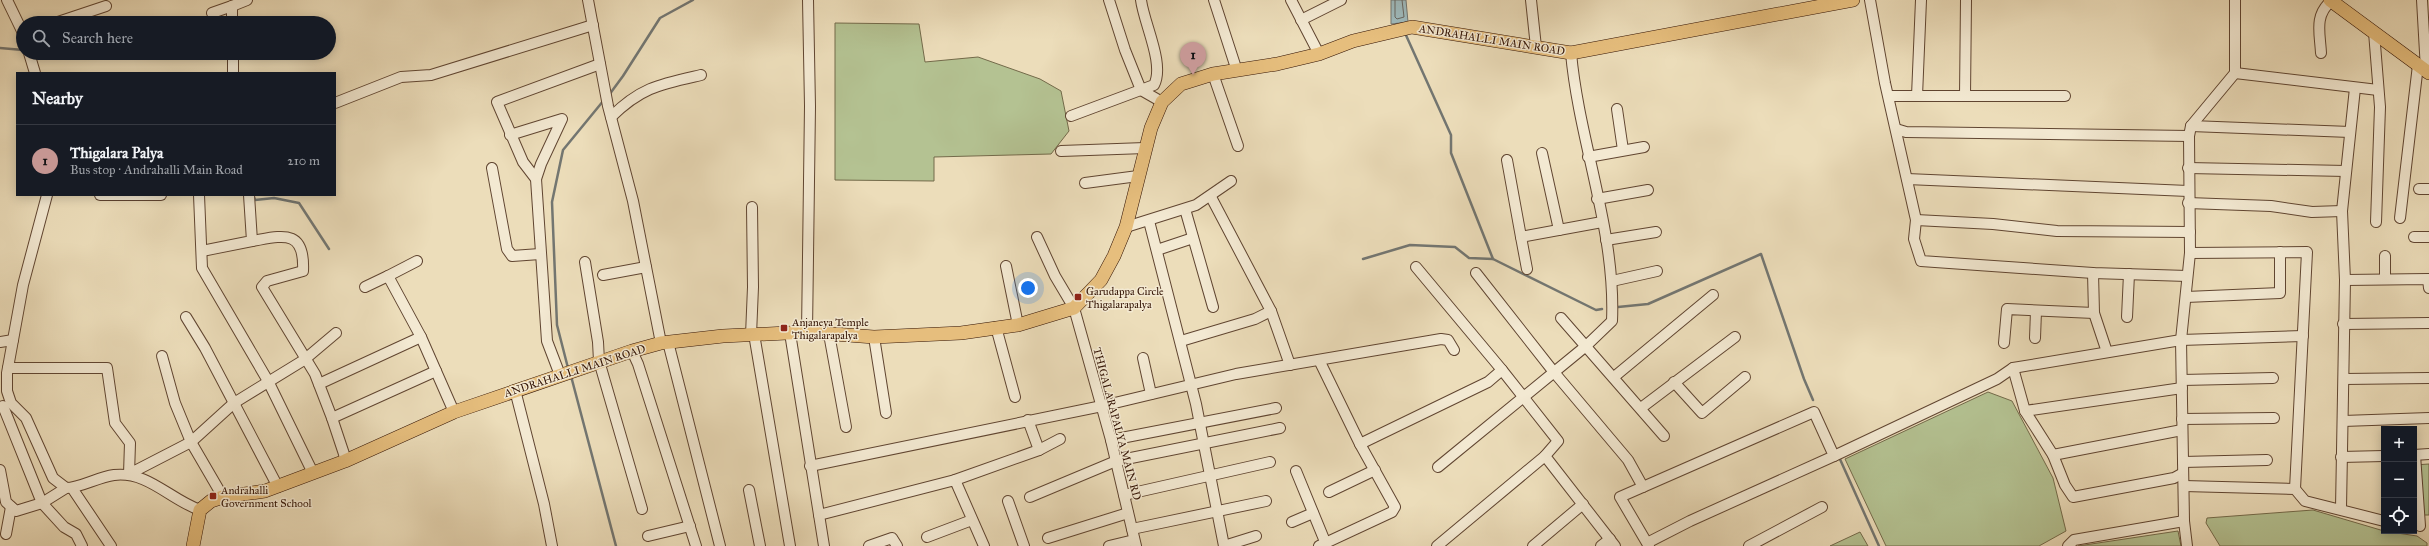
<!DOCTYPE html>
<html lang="en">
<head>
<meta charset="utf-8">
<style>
	:root { --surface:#171b24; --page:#242831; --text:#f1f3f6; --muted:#9ea1a6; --line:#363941; --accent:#c59692 }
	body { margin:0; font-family:"IM FELL Great Primer",serif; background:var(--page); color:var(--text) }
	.controls { position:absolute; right:12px; bottom:12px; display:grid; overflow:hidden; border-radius:0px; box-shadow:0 2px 10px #0003 }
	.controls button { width:36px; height:36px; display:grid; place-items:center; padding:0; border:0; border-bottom:1px solid var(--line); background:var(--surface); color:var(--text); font:20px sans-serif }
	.you { position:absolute; left:1028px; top:288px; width:14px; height:14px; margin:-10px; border:3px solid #fff; border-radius:50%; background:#1a73e8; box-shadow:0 0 0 6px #1a73e833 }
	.badge { display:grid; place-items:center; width:26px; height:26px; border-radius:50%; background:var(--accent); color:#111; font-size:13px; font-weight:700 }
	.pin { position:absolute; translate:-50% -33px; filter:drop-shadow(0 1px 2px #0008) }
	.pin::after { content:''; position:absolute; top:21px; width:14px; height:12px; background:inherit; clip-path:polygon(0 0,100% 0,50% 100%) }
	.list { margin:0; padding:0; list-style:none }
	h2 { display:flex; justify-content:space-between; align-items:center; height:52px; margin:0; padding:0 16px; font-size:17px }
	h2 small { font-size:13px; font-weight:400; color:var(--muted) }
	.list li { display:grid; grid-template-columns:26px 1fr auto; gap:12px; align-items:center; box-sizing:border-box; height:72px; padding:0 16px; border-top:1px solid var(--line) }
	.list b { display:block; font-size:15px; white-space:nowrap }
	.list p { margin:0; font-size:13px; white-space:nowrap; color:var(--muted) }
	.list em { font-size:13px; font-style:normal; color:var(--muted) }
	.icon { flex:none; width:22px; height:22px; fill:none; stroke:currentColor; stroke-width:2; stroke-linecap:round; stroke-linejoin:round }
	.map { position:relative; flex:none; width:2429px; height:546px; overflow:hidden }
	.search { position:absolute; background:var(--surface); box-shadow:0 2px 10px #0003; left:16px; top:16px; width:320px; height:44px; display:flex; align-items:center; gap:10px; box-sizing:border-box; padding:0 14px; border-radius:22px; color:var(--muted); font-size:15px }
	.panel { position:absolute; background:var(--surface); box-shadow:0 2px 10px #0003; left:16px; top:72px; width:320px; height:124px; border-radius:0px }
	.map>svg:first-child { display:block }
	.green { fill:#b4c292; stroke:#736a4a }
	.water { fill:#9eb9bb; stroke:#737671 }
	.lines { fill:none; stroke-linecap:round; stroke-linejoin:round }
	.shore { stroke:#68665f; stroke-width:1 }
	.stream { stroke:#737671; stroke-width:2.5 }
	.minor-casing { stroke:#604531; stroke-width:12 }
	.major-casing { stroke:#321203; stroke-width:14 }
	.minor { stroke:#f3e9d2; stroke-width:10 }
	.major { stroke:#e6be7d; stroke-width:13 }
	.poi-dot { fill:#8f2418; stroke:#f3e9d2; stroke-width:1.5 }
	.labels { text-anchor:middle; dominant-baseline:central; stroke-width:3; stroke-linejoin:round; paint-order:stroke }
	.street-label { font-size:11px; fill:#321203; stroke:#f3e9d2 }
	.poi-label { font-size:11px; fill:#321203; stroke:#f3e9d2; text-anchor:start }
</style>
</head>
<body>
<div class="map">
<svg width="2429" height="546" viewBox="0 0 2429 546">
	<rect width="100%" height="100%" fill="#ecddba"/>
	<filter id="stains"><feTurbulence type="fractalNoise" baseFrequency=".005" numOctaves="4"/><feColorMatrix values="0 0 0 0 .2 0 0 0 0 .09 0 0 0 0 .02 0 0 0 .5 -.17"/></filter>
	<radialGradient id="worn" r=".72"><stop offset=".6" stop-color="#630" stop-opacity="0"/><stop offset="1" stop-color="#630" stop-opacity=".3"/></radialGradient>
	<!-- green -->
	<g class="green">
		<polygon points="835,23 919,24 925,62 978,57 1040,79 1061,91 1069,131 1051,154 934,157 934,181 835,180"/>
		<polygon points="1988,392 2012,401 2053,478 2066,531 2039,546 1886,546 1845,459"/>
		<polygon points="2429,464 2429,515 2414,515 2414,465"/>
		<polygon points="2313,510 2384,531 2417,536 2427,543 2427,546 2220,546 2206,523 2207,518"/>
		<polygon points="2178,531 2181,546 2078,546"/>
		<polygon points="1860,532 1868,546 1830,546"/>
	</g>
	<!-- water -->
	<polygon class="water" points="1391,0 1406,0 1408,22 1391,24"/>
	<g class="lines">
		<!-- shore -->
		<polyline class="shore" points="1395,0 1395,17 1397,19 1404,17 1402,0"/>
		<!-- stream -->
		<g class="stream">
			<polyline points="1405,33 1451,135 1451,153 1493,259"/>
			<polyline points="0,48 23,50"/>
			<polyline points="609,95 623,76 660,18 693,0"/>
			<polyline points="253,195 255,200 274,198 299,203 329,249"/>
			<polyline points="1363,259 1410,245 1455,247 1469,258 1493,259 1596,310 1602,309"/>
			<polyline points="1618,307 1648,304 1761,254 1804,379 1813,400"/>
			<polyline points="568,368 557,325 552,202 563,150 604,100"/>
			<polyline points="571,376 616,546"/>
			<polyline points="1839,457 1879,546"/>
		</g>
		<!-- minor casing -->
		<g class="minor-casing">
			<g id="minor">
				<polyline points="7,0 23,33"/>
				<polyline points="588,0 608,106 633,201 661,343"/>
				<polyline points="1109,0 1125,50 1141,90 1162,102"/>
				<polyline points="1214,0 1237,71"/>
				<polyline points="1291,0 1319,54"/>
				<polyline points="1531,0 1536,47"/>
				<polyline points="1870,0 1885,83 1916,220 1914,239 1921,261 2093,273 2187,276"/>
				<polyline points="2422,0 2426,70"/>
				<polyline points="212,13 232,6"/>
				<polyline points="1301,20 1341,0"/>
				<polyline points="55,23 106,6"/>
				<polyline points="232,23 232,6 247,0"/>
				<polyline points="2374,32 2380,107 2376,222"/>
				<polyline points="29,53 35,73"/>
				<polyline points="233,53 233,73"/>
				<path d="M2321 53C2320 33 2314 16 2331 1"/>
				<polyline points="2235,73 2378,90"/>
				<polyline points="1213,74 1238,146"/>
				<polyline points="1889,96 2065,96"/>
				<polyline points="1917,96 1921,0"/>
				<polyline points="1965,96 1966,0"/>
				<polyline points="335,103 401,77 431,75 593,25"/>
				<polyline points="1617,109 1623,150"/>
				<path d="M1071 116 1154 85C1165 64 1144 24 1141 0"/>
				<path d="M611 117C641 87 661 84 701 75"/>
				<polyline points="2191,126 2350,132"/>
				<polyline points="1896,129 1906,132 2189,136"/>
				<polyline points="510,135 562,119 541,164 536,179"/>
				<polyline points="1061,151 1145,148"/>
				<polyline points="1542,153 1559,230"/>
				<polyline points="1588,157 1644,147"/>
				<polyline points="1507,160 1521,237"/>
				<polyline points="492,168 507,249 512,256 540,254"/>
				<polyline points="2188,168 2346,171"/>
				<polyline points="1907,179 2188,191"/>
				<polyline points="1085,183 1138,176"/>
				<polyline points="2419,189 2429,189"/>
				<path d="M47 195 23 285 7 373V391L11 403 26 418 53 478 66 488C80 488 98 477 114 475 148 471 169 499 200 510"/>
				<polyline points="100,195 161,195"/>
				<polyline points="199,195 202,268 268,381 313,473"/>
				<polyline points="1211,197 1271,311 1290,365"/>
				<polyline points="1597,199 1648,190"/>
				<polyline points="2188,203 2271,206 2312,212 2342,211"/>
				<polyline points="1185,209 1213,307"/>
				<polyline points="2400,218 2418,65"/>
				<polyline points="1916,220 1993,224 2057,231 2190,232"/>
				<polyline points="1149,221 1196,404 1224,546"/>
				<polyline points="1126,227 1196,205 1231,181"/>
				<polyline points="1037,237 1055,276 1074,308 1111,440 1136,546"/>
				<polyline points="2414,237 2429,237"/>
				<polyline points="1606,240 1656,232"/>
				<path d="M252 241C282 236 305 228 303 271L267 281 262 287 315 374 332 418 344 454 345 461"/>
				<polyline points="1157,250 1193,238"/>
				<polyline points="202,251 252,241 249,195"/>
				<polyline points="2190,253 2307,252 2295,489"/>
				<polyline points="2385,256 2385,278"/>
				<polyline points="585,262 598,342 599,361 642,509"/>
				<polyline points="1006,266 1018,325"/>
				<polyline points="1416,267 1502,370"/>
				<polyline points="1527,269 1521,237 1602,222"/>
				<polyline points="1476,273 1553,371 1628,460 1643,487"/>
				<polyline points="2093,273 2094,313 2107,352"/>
				<polyline points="603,275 646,267"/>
				<polyline points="388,276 417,261"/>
				<polyline points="2345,280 2428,279 2429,288"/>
				<polyline points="1612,281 1657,271"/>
				<polyline points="365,287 388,276 421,337 454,412"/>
				<polyline points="2186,297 2280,293 2280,252"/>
				<polyline points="186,317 205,348 278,487"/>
				<polyline points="2127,317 2129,274"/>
				<polyline points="1561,318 1664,436"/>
				<polyline points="2343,324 2429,323"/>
				<polyline points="996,327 1015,397"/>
				<polyline points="807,332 810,106 808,0"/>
				<polyline points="790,333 824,546"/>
				<polyline points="754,334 790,546"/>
				<polyline points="829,334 846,427"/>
				<polyline points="751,335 753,287 752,207"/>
				<polyline points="874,337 886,413"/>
				<polyline points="2035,338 2036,311"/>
				<polyline points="1181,341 1255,319 1271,311"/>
				<polyline points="0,342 13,340"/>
				<polyline points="668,342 720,546"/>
				<polyline points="2004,343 2007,309 2094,313"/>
				<polyline points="632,351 638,364 696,546"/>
				<polyline points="162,356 175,403 191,442 223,497"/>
				<polyline points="1143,358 1151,394"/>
				<polyline points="1319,360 1360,444 1488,382 1502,370 1558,441 1545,456 1615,546"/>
				<polyline points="8,368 107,368 115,423 130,443 129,474 191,442 234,403 304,360 336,333"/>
				<polyline points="2013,368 2025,411 2053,455 2065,485 2073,497 2174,478 2183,473"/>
				<polyline points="560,375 547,341 536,179 523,162 497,102 600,64"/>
				<polyline points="1614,377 1713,295"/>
				<polyline points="2344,379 2429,378"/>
				<polyline points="2182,380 2273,378"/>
				<polyline points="1674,382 1702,413 1745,377"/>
				<polyline points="319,384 421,337"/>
				<polyline points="515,390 544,504 552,546"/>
				<polyline points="3,406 42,503 64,527 76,534 82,546"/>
				<polyline points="1641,408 1735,337"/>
				<polyline points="2025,411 2182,388"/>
				<polyline points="332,418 436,371"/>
				<polyline points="2182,419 2274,418"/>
				<polyline points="2343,421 2429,418"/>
				<polyline points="1111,440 1276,408"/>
				<polyline points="1039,450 1060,439"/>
				<polyline points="2053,455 2182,430"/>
				<polyline points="2414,455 2429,454"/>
				<polyline points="2415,455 2420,526"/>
				<polyline points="1834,456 1997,379 2013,368 2181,340 2303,336"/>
				<polyline points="2341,457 2384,456"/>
				<polyline points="2183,462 2267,460"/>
				<polyline points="810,466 1102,406 1236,374 1441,339 1448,340 1454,350"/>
				<path d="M1438 467 1586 346 1612 321C1616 231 1579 142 1571 53"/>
				<polyline points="0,470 6,502 16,511 42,503 66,488"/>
				<polyline points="1296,471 1326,544"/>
				<polyline points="955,480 1039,450 1028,420"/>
				<polyline points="2184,486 2295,489 2305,501 2384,521"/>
				<polyline points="72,488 111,546"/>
				<polyline points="749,490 760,546"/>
				<polyline points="1329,492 1375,470"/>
				<polyline points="1124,495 1270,462"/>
				<polyline points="1030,497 1116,461 1280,428"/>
				<polyline points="1008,501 1024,546"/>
				<polyline points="2341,508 2345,280 2342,211 2355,88"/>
				<polyline points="819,515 955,480 984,546"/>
				<polyline points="2184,521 2187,546"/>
				<polyline points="1292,522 1313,513"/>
				<polyline points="1132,529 1266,501"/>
				<polyline points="6,534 11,507"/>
				<polyline points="648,536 690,526"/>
				<polyline points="927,537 972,520"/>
				<polyline points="1048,538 1128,513"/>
				<polyline points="1647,543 1690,521 1834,456 1814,412 1620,497 1647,543 1649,546"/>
				<polyline points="869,546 892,538 897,546"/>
				<polyline points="1109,546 1134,540"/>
				<polyline points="1224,546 1256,536"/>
				<polyline points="1319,546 1392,512 1395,507 1360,444"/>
				<polyline points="1437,546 1545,456"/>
				<polyline points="1533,546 1583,504"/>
				<polyline points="1601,546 1610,539"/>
				<polyline points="1749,546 1822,507"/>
				<polyline points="2068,546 2074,540 2184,521 2181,340 2190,253 2189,136 2191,126 2235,73 2235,0"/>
			</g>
		</g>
		<!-- major casing -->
		<g class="major-casing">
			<g id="major">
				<polyline points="2330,0 2429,73"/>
				<polyline points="193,546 200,510 211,501 223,497 265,491 345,461 454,412 632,351 661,343 723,336 807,332 874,337 961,333 1018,325 1074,308 1101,280 1114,256 1126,227 1151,128 1162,102 1181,84 1213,74 1277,64 1319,54 1353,41 1412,27 1571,53 1853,0"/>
			</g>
		</g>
		<!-- minor -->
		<use href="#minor" class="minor"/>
		<!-- major -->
		<use href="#major" class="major"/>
	</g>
	<!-- markers -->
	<g class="poi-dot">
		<rect x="1074" y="293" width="8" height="8" rx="2"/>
		<rect x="780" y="324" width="8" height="8" rx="2"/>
		<rect x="209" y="492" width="8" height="8" rx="2"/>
	</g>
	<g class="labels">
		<!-- street labels -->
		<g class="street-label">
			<text transform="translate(1492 40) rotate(9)">ANDRAHALLI MAIN ROAD</text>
			<text transform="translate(575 371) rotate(-18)">ANDRAHALLI MAIN ROAD</text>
			<text transform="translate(1117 424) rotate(75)">THIGALARAPALYA MAIN RD</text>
		</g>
		<!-- poi labels -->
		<g class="poi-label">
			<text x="1086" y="291">Garudappa Circle<tspan x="1086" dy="13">Thigalarapalya</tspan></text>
			<text x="792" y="322">Anjaneya Temple<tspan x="792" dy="13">Thigalarapalya</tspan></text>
			<text x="221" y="490">Andrahalli<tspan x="221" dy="13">Government School</tspan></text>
		</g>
	</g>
	<rect width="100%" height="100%" filter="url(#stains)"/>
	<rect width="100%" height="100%" fill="url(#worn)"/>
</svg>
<div class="controls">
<button>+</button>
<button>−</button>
<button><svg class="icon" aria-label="locate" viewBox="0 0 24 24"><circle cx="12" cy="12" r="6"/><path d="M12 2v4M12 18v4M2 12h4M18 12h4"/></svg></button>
</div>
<div class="you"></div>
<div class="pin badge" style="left:1193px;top:75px">1</div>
<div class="search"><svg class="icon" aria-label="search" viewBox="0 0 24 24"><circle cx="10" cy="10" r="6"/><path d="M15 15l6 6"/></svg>Search here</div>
<section class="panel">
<h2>Nearby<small></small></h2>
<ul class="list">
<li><span class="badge">1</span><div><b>Thigalara Palya</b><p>Bus stop · Andrahalli Main Road</p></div><em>210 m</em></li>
</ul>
</section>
</div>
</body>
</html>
